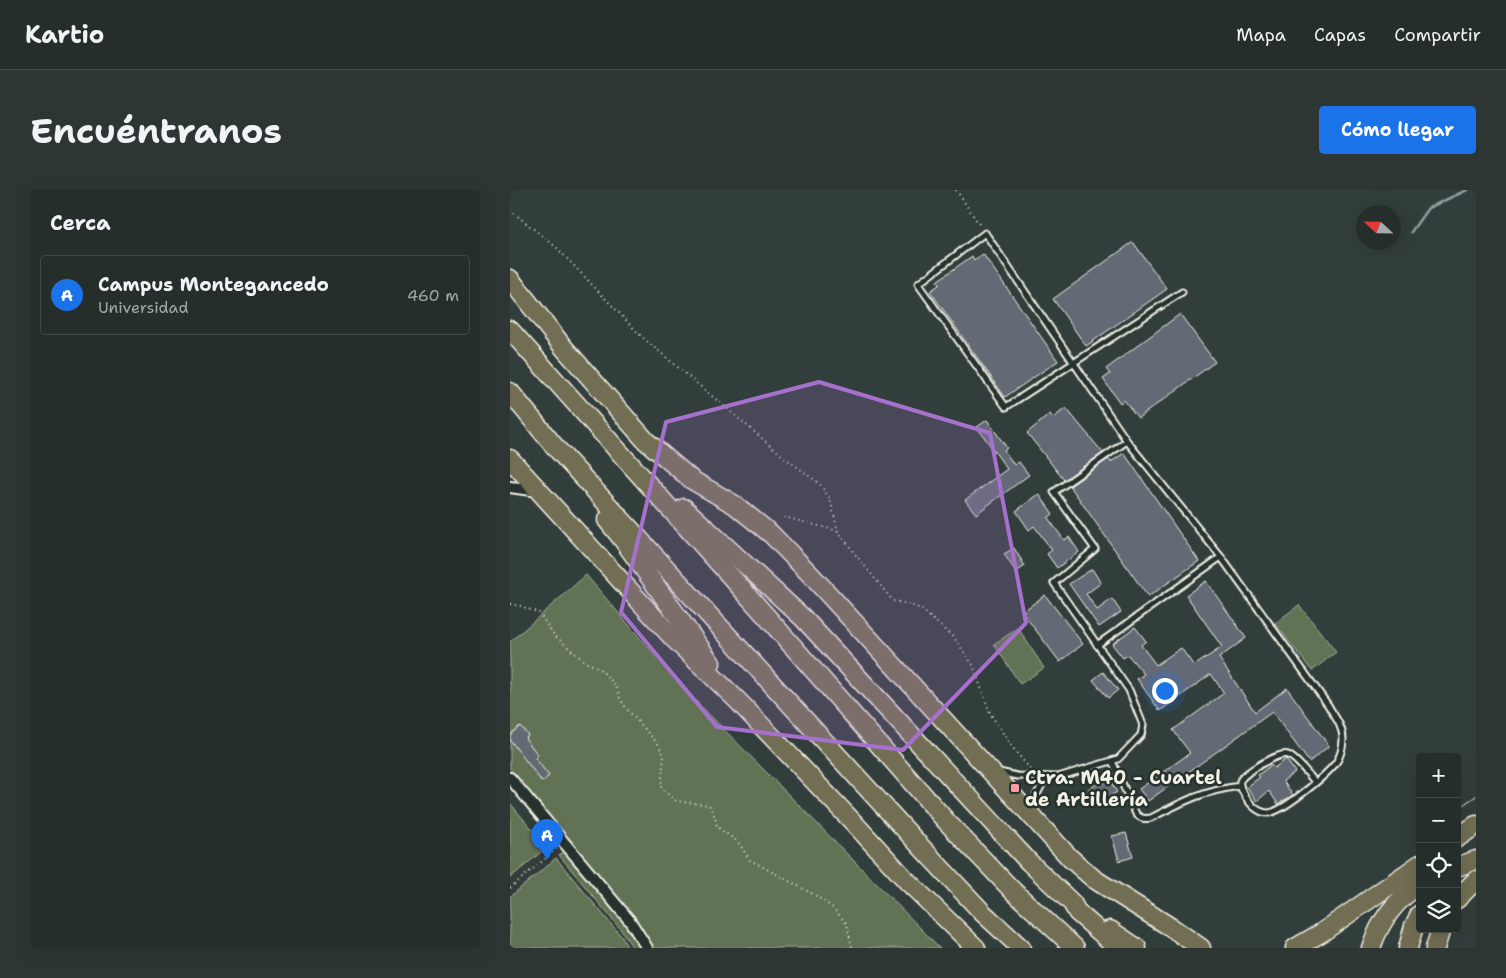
<!DOCTYPE html>
<html lang="es">
<head>
<meta charset="utf-8">
<style>
	:root { --surface:#262e2c; --page:#2e3634; --text:#f1f3f6; --muted:#a4a8a9; --line:#424a48; --accent:#1a73e8 }
	body { margin:0; font-family:"Shantell Sans",sans-serif; background:var(--page); color:var(--text) }
	.controls { position:absolute; right:15px; bottom:15px; display:grid; overflow:hidden; border-radius:5px; box-shadow:0 5px 20px #0002 }
	.controls button { width:45px; height:45px; display:grid; place-items:center; padding:0; border:0; border-bottom:1px solid var(--line); background:var(--surface); color:var(--text); font:25px sans-serif }
	.compass { position:absolute; left:846px; top:15px; width:45px; height:45px; border-radius:50%; background:var(--surface); box-shadow:0 5px 20px #0002; rotate:292deg }
	.you { position:absolute; left:654px; top:500px; width:18px; height:18px; margin:-12px; border:4px solid #fff; border-radius:50%; background:#1a73e8; box-shadow:0 0 0 8px #1a73e833 }
	.badge { display:grid; place-items:center; width:32px; height:32px; border-radius:50%; background:var(--accent); color:#fff; font-size:16px; font-weight:700 }
	.pin { position:absolute; translate:-50% -41px; filter:drop-shadow(0 1px 2px #0008) }
	.pin::after { content:''; position:absolute; top:26px; width:18px; height:15px; background:inherit; clip-path:polygon(0 0,100% 0,50% 100%) }
	.list { margin:0; padding:0; list-style:none }
	h2 { display:flex; justify-content:space-between; align-items:center; height:65px; margin:0; padding:0 20px; font-size:21px }
	h2 small { font-size:16px; font-weight:400; color:var(--muted) }
	.list li { display:grid; grid-template-columns:32px 1fr auto; gap:15px; align-items:center; box-sizing:border-box; height:80px; margin:0 10px 10px; padding:0 10px; border:1px solid var(--line); border-radius:5px }
	.list b { display:block; font-size:19px; white-space:nowrap }
	.list p { margin:0; font-size:16px; white-space:nowrap; color:var(--muted) }
	.list em { font-size:16px; font-style:normal; color:var(--muted) }
	.icon { flex:none; width:28px; height:28px; fill:none; stroke:currentColor; stroke-width:2; stroke-linecap:round; stroke-linejoin:round }
	.map { position:relative; flex:none; width:966px; height:758px; overflow:hidden; border-radius:5px }
	header { display:flex; align-items:center; gap:30px; box-sizing:border-box; height:70px; padding:0 25px; background:var(--surface); border-bottom:1px solid var(--line) }
	header strong { font-size:24px }
	nav { display:flex; gap:28px; margin-inline-start:auto; font-size:18px }
	.intro { display:flex; align-items:center; justify-content:space-between; box-sizing:border-box; height:120px; padding:0 30px }
	h1 { margin:0; font-size:35px }
	.button { padding:12px 22px; border-radius:5px; background:var(--accent); color:#fff; font-size:18px; font-weight:700 }
	main { display:flex; gap:30px; padding:0 30px }
	aside { flex:1; background:var(--surface); border-radius:5px; box-shadow:0 5px 20px #0002 }
	.map>svg:first-child { display:block }
	.green { fill:#627255; stroke:#abb29e }
	.lines { fill:none; stroke-linecap:round; stroke-linejoin:round }
	.stream { stroke:#8da09f; stroke-width:2.5 }
	.building { fill:#636a75; stroke:#f4f1e8 }
	.service-casing { stroke:#f4f1e8; stroke-width:9 }
	.minor-casing { stroke:#f4f1e8; stroke-width:14 }
	.motorway-casing { stroke:#f4f1e8; stroke-width:21 }
	.path { stroke:#f4f1e8; stroke-width:2; stroke-dasharray:1 4; stroke-linecap:butt }
	.service { stroke:#26332d; stroke-width:5 }
	.minor { stroke:#26332d; stroke-width:10 }
	.motorway { stroke:#726e52; stroke-width:18 }
	.tram { stroke:#f4f1e8; stroke-width:1 }
	.marked { fill:#a571cd; fill-opacity:0.2; stroke:#a571cd; stroke-width:4; stroke-linejoin:round }
	.poi-dot { fill:#ff9aa2; stroke:#26332d; stroke-width:2 }
	.labels { text-anchor:middle; dominant-baseline:central; stroke-width:5; stroke-linejoin:round; paint-order:stroke }
	.poi-label { font-size:19px; font-weight:bold; fill:#f4f1e8; stroke:#26332d; text-anchor:start }
</style>
</head>
<body>
<header>
<strong>Kartio</strong>
<nav><a>Mapa</a><a>Capas</a><a>Compartir</a></nav>
</header>
<div class="intro"><h1>Encuéntranos</h1><a class="button">Cómo llegar</a></div>
<main>
<aside>
<h2>Cerca<small></small></h2>
<ul class="list">
<li><span class="badge">A</span><div><b>Campus Montegancedo</b><p>Universidad</p></div><em>460 m</em></li>
</ul>
</aside>
<div class="map">
<svg width="966" height="758" viewBox="0 0 966 758">
	<rect width="100%" height="100%" fill="#323e3b"/>
	<filter id="ink" filterUnits="userSpaceOnUse"><feTurbulence type="fractalNoise" baseFrequency=".02" numOctaves="2"/><feDisplacementMap in="SourceGraphic" scale="10" xChannelSelector="R" yChannelSelector="G"/><feConvolveMatrix kernelMatrix="1 2 1 2 8 2 1 2 1" color-interpolation-filters="sRGB"/></filter>
	<g filter="url(#ink)">
		<!-- green -->
		<g class="green">
			<polygon points="76,385 173,498 430,758 141,758 90,690 0,579 0,452"/>
			<polygon points="789,415 826,462 802,481 765,433"/>
			<polygon points="508,438 534,478 510,494 484,454"/>
			<polygon points="0,613 37,657 0,688"/>
			<polygon points="55,660 111,728 131,758 123,758 111,740 49,665"/>
			<polygon points="46,668 111,746 118,758 0,758 0,707"/>
		</g>
		<g class="lines">
			<!-- stream -->
			<polyline class="stream" points="901,42 918,18 957,0"/>
		</g>
		<!-- building -->
		<g class="building">
			<polygon points="623,52 657,99 576,156 543,109"/>
			<polygon points="473,64 548,171 495,207 420,101 429,95 427,91 462,66 464,70"/>
			<polygon points="670,124 705,172 628,228 614,210 610,213 593,189 600,184 596,179"/>
			<polygon points="556,218 593,263 554,290 517,243 540,224 543,228"/>
			<polygon points="477,230 497,258 494,260 504,275 509,272 519,285 466,324 455,310 497,279 467,237"/>
			<polygon points="614,263 689,371 638,407 560,296 598,269 601,272"/>
			<polygon points="529,304 543,324 538,328 554,350 559,347 569,362 547,378 537,364 542,360 524,336 519,340 506,321"/>
			<polygon points="504,358 515,376 506,382 494,364"/>
			<polygon points="582,379 591,393 576,404 587,420 602,409 611,422 589,437 559,394"/>
			<polygon points="696,391 736,448 709,468 745,522 777,498 819,556 799,572 762,522 638,611 629,599 680,563 663,540 714,503 701,484 650,521 627,489 634,484 618,465 613,468 602,454 625,437 636,451 631,455 646,475 671,458 684,476 712,457 676,405"/>
			<polygon points="535,405 573,454 550,472 512,422"/>
			<polygon points="593,482 608,500 598,508 583,490"/>
			<polygon points="10,536 18,545 15,548 28,565 25,568 39,586 32,592 0,550 0,545"/>
			<polygon points="776,569 785,582 773,591 783,605 768,614 759,601 747,611 737,597 750,587 748,585 761,575 764,578"/>
			<polygon points="600,590 607,602 583,616 576,603 580,602 578,599 592,591 594,593"/>
			<polygon points="616,643 623,667 609,671 602,646"/>
		</g>
		<g class="lines">
			<!-- service casing -->
			<g class="service-casing">
				<g id="service">
					<path d="M672 102 496 217 408 94 475 43 617 251 711 367 818 515C824 526 833 536 833 549 833 557 830 568 825 574 815 586 773 622 758 623 747 623 737 611 733 602 731 599 729 595 730 591 734 583 769 561 778 565 786 568 799 585 805 592"/>
					<polyline points="587,455 711,367"/>
					<path d="M602 571 626 624C631 629 635 629 641 628 674 611 693 601 730 596"/>
					<polyline points="489,582 507,586 548,587 608,569 631,545 633,535 619,500 544,393 585,359 544,302 617,251"/>
					<polyline points="522,620 525,608 536,587"/>
				</g>
			</g>
			<!-- minor casing -->
			<g class="minor-casing">
				<g id="minor">
					<polyline points="0,297 28,301"/>
					<polyline points="0,588 120,731 137,758"/>
				</g>
			</g>
			<!-- motorway casing -->
			<g class="motorway-casing">
				<g id="motorway">
					<polyline points="0,89 54,158 136,251 182,290 225,315 261,344 299,383 560,668 584,689 662,738 691,758"/>
					<polyline points="0,140 257,427 436,631 503,701 565,758"/>
					<polyline points="0,202 45,257 412,658 473,723 511,758"/>
					<polyline points="0,269 162,447 228,511 344,633 397,691 466,758"/>
					<polyline points="174,318 293,428 519,672 562,713 567,722 608,758"/>
					<polyline points="97,330 113,350 201,473"/>
					<polyline points="947,648 966,635"/>
					<polyline points="947,677 966,670"/>
					<polyline points="947,709 966,690"/>
					<polyline points="600,740 627,758"/>
					<polyline points="785,758 811,743 910,674"/>
					<path d="M861 758C869 733 886 708 910 695"/>
					<polyline points="898,758 904,736 910,724"/>
					<polyline points="925,758 931,739"/>
				</g>
			</g>
			<!-- path -->
			<g class="path">
				<polyline points="446,0 471,37"/>
				<polyline points="0,20 46,57 132,147 274,267 310,294 320,309 328,341"/>
				<polyline points="274,327 328,341 345,364 383,411 398,414 411,419 445,449 463,475 480,523 502,557 520,579"/>
				<polyline points="0,414 11,416 29,423 44,445 75,472 89,478 106,496 110,508 116,518 148,554 154,565 151,598 166,611 199,615 205,627 207,637 228,652 240,670 305,705 323,718 337,734 342,758"/>
				<polyline points="0,698 48,658"/>
			</g>
			<!-- service -->
			<use href="#service" class="service"/>
			<!-- minor -->
			<use href="#minor" class="minor"/>
			<!-- motorway -->
			<use href="#motorway" class="motorway"/>
			<!-- tram -->
			<polyline class="tram" points="947,619 966,606"/>
		</g>
	</g>
	<!-- marked area -->
	<path class="marked" d="M309 192 480 243 516 433 393 560 207 537 111 422 156 232Z"/>
	<!-- markers -->
	<rect class="poi-dot" x="500" y="593" width="10" height="10" rx="2.5"/>
	<g class="labels">
		<!-- poi labels -->
		<g class="poi-label">
			<text x="515" y="587">Ctra. M40 - Cuartel<tspan x="515" dy="22">de Artillería</tspan></text>
		</g>
	</g>
</svg>
<div class="controls">
<button>+</button>
<button>−</button>
<button><svg class="icon" aria-label="locate" viewBox="0 0 24 24"><circle cx="12" cy="12" r="6"/><path d="M12 2v4M12 18v4M2 12h4M18 12h4"/></svg></button>
<button><svg class="icon" aria-label="layers" viewBox="0 0 24 24"><path d="M12 4l9 5-9 5-9-5zM3 14l9 5 9-5"/></svg></button>
</div>
<svg class="compass" viewBox="-18 -18 36 36"><path d="M0-13l5 13h-10z" fill="#e53935"/><path d="M0 13l5-13h-10z" fill="#a4a8a9"/></svg>
<div class="you"></div>
<div class="pin badge" style="left:37px;top:670px">A</div>
</div>
</main>
</body>
</html>
